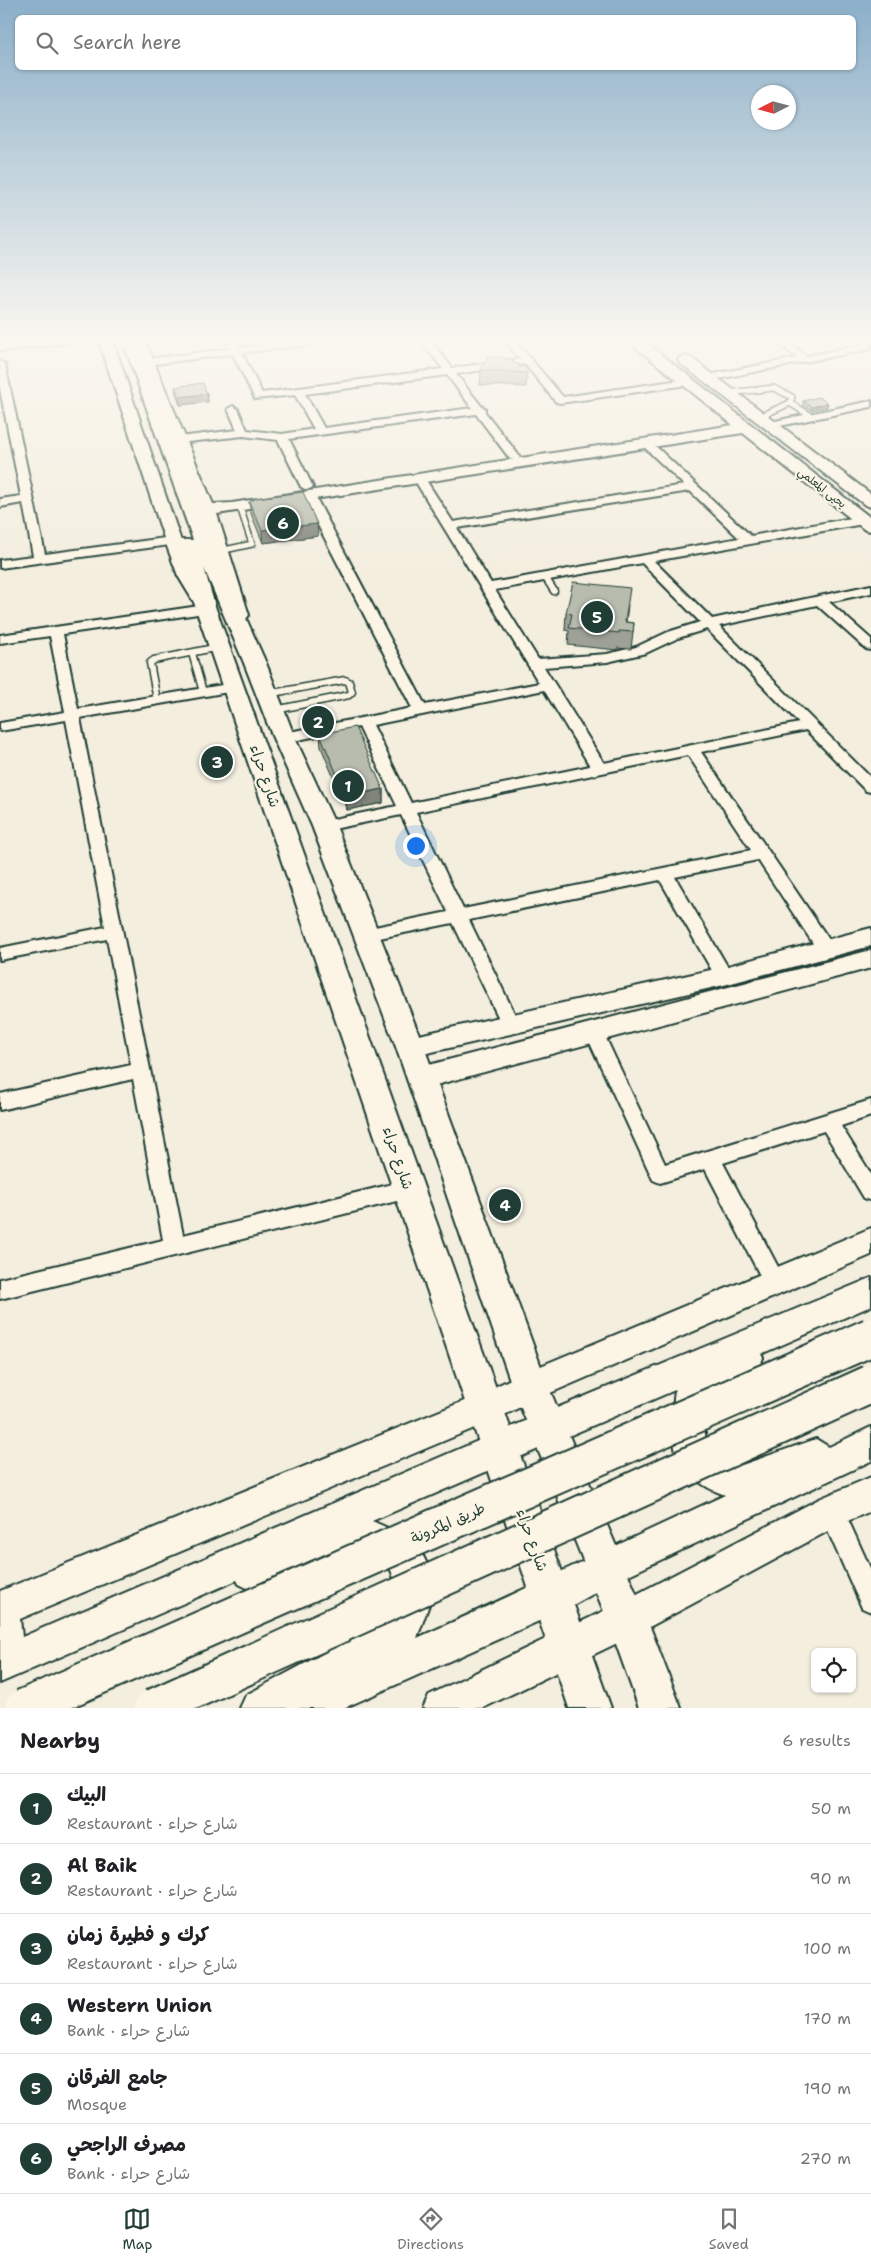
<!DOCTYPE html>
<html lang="en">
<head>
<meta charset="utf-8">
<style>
	:root { --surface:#fff; --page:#f2f2f2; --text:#202124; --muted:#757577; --line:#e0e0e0; --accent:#1f3d34 }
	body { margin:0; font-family:"Shantell Sans","Playpen Sans Arabic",sans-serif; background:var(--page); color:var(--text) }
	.controls { position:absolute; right:15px; bottom:15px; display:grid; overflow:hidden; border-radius:8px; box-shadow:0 1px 4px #0004 }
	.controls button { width:45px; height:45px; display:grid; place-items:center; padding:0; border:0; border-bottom:1px solid var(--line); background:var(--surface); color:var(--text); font:25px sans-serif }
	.compass { position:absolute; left:751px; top:85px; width:45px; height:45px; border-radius:50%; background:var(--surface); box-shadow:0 1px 4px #0004; rotate:264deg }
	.you { position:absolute; left:415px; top:845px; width:18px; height:18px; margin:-12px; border:4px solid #fff; border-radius:50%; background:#1a73e8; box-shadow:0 0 0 8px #1a73e833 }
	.badge { display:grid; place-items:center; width:32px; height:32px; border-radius:50%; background:var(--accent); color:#fff; font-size:16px; font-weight:700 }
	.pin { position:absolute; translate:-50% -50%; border:2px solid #fff; box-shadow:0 1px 5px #0006 }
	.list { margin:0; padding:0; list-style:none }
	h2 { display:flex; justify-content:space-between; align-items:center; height:65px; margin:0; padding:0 20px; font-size:21px }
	h2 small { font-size:16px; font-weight:400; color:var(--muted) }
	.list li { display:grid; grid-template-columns:32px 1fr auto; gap:15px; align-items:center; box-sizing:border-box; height:70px; padding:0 20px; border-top:1px solid var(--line) }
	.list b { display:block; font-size:19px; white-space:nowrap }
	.list p { margin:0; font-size:16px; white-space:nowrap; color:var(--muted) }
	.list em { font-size:16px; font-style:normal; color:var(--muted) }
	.icon { flex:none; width:28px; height:28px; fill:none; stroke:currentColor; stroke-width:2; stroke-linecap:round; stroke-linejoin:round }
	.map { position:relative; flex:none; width:871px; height:1708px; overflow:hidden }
	.search { position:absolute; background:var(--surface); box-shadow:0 1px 4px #0004; left:15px; right:15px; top:15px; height:55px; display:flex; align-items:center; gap:12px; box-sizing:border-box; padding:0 18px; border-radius:8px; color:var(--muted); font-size:19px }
	.sheet { height:485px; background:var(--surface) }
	nav { display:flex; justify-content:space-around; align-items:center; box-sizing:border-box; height:70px; border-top:1px solid var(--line); background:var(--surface); font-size:14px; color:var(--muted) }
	nav a { display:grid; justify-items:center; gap:2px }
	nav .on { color:var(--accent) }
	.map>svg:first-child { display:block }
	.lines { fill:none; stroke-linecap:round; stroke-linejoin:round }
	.lane-far1-casing { stroke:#1f3d34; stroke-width:8 }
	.lane-casing { stroke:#1f3d34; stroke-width:9 }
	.street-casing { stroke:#1f3d34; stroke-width:4 }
	.secondary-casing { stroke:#1f3d34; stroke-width:4 }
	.primary-casing { stroke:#1f3d34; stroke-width:4 }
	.lane-far1 { stroke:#fcf5e5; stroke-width:5 }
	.lane { stroke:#fcf5e5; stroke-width:6 }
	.street { fill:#fcf5e5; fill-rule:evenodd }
	.secondary { fill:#fcf5e5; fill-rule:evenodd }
	.primary { fill:#fcf5e5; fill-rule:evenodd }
	.primary-bridge-casing { stroke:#1f3d34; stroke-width:41; stroke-linecap:butt }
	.primary-bridge { stroke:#fcf5e5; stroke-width:37 }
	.wall { fill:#9ea296; stroke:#1f3d34 }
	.shaded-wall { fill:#81847a; stroke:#1f3d34 }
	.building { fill:#b8bcae; stroke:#1f3d34 }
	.labels { text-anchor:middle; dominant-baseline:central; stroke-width:4.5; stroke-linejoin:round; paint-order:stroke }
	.far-street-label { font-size:11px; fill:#1f3d34; stroke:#fcf5e5 }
	.near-street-label { font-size:15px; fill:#1f3d34; stroke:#fcf5e5 }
</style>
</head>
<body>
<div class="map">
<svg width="871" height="1708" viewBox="0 0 871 1708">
	<rect width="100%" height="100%" fill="#f3eede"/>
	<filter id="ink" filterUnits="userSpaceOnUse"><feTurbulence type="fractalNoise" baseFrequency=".02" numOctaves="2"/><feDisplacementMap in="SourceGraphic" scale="10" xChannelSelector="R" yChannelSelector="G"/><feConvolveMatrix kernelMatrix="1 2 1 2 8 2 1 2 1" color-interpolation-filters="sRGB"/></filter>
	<g filter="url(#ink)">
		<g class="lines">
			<!-- lane-far1 casing -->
			<g class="lane-far1-casing">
				<g id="lane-far1">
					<polyline points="728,393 774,388 792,397 790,403 759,417"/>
					<polyline points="790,403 811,416"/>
					<polyline points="220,551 252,544 240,507"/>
				</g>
			</g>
			<!-- lane casing -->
			<g class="lane-casing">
				<g id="lane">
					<polyline points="545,577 554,591"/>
					<polyline points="192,653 203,692"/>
					<polyline points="267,694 345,680 349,682 352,692 349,695 275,710"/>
					<polyline points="157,700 150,663 154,660 219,647"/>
				</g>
			</g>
			<!-- street casing -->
			<g class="street-casing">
				<g id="street">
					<polygon points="58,338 89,338 84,341 0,351 0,345"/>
					<path d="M225 338H235L240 348 316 338H346L341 341 242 353 262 393 443 369 419 338H429L452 368 520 359 503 338H513L563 397 687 379 692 382 687 385 560 403 556 402 525 364 456 374 482 407 485 408V412L520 457 518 459H510L476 414 289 439 313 487 307 490 301 487 278 440 243 436 179 443 174 440 179 437 237 430 228 409 233 406 238 409 247 430 282 434 314 429 295 395 255 399 233 354 147 365 142 362 147 359 230 349ZM447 375 472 408 324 428 305 394Z"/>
					<polygon points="770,338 782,338 807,356 871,343 871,349 708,381 703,378 708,375 797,358"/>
					<polygon points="0,361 5,364 45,554 173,537 177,538 179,541 177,544 0,568 0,560 33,556 23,503 0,507 0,499 21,496 0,389"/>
					<polygon points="871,401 871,407 770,428 765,425 770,422"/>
					<path d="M646 440 650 441 751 536 863 516 869 520 863 524 654 561 712 619 871 585V593L829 602 871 639V650L866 649 817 605 719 626 871 778V792L866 791 806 730 701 752 832 944 835 949 832 954 826 955 820 954 758 860 675 877 733 976 730 981 724 983 718 981 660 880 469 920 520 1025 518 1030 511 1032 504 1030 502 1025 453 923 365 941 359 939 356 935 359 931 365 929 448 912 401 815 324 831 318 830 316 826 318 822 324 821 397 806 359 727 284 743 277 738 284 733 412 708 303 496 309 493 315 496 425 705 539 683 414 479 416 477H424L453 522 684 485 642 445V441ZM690 491 739 538 491 583 457 528ZM642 563 700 622 668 632 636 647 607 654 538 659 495 590ZM707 629 799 723 604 763 544 667 607 662 646 653 678 638ZM544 690 590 766 411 803 373 725ZM688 755 751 850 463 909 416 812Z"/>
					<polygon points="206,605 211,606 213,609 211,612 63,634 78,709 234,683 241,687 234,691 80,718 183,1235 409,1180 416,1183 419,1189 416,1195 409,1198 0,1299 0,1279 163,1240 133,1079 0,1110 0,1094 131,1065 107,939 0,960 0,948 105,927 66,720 0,731 0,723 65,712 50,636 0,643 0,635"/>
					<polygon points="594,1025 601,1027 603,1032 665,1164 871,1100 871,1116 841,1126 871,1174 871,1201 864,1198 824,1131 723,1163 786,1282 783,1289 775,1292 767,1289 705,1169 660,1183 653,1180 585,1032 587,1027"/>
					<polygon points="831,1499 840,1502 871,1570 871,1612 862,1608 819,1511 822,1502"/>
				</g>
			</g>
			<!-- secondary casing -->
			<g class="secondary-casing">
				<g id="secondary">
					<polygon points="98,338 112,338 181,541 196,576 210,600 207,604 195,604 178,576 165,541"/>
					<polygon points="130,338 144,338 213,504 232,503 733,425 624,338 640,338 871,518 871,531 865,530 743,433 217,514 249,615 246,619 234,619 199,509"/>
					<polygon points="685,356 690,357 871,494 871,507 865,505 680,363 678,360 680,357"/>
					<polygon points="871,928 871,946 724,985 410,1057 401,1054 397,1047 401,1040 410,1037 724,967"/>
					<polygon points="871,950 871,968 421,1089 412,1086 408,1078 412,1070 421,1067"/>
					<path d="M871 1228V1255L541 1397 496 1419 20 1619 22 1637 487 1437 871 1278V1306L761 1354 763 1358 758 1369 706 1398 703 1425 707 1443 725 1461 739 1466 816 1439 829 1447 871 1427V1461L618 1580 566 1609 344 1708H240L246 1695 388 1619C394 1602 401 1575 384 1562 377 1556 366 1554 358 1550L251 1590 239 1584 237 1580 0 1683V1591L474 1397 519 1375ZM675 1390C669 1442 670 1475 725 1495 622 1542 521 1592 417 1638L431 1599 427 1564 421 1552 408 1537 372 1521Z"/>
					<polygon points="871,1477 871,1511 843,1523 640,1632 483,1708 423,1708 429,1695 614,1606 819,1499"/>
				</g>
			</g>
			<!-- primary casing -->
			<g class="primary-casing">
				<polygon id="primary" points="122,338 136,338 222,565 266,663 295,738 336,826 424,1047 548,1386 647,1619 681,1708 639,1708 607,1619 512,1386 396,1047 312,826 273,738 244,663 204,568 216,609 611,1708 569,1708 196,609 178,544 180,540 193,540"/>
			</g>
			<!-- lane-far1 -->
			<use href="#lane-far1" class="lane-far1"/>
			<!-- lane -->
			<use href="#lane" class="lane"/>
			<!-- street -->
			<use href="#street" class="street"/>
			<!-- secondary -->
			<use href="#secondary" class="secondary"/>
			<!-- primary -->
			<use href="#primary" class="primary"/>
			<!-- primary-bridge casing -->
			<g class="primary-bridge-casing">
				<g id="primary-bridge">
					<polyline points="24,1708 871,1337"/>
					<polyline points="153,1708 871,1384"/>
				</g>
			</g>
			<!-- primary-bridge -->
			<use href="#primary-bridge" class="primary-bridge"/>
		</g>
		<!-- wall -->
		<g class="wall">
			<polygon points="515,363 527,373 526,387 480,385 481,370"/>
			<polygon points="175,387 207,394 208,402 180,405 176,394"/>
			<polygon points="803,401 828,403 827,407 811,410 803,405"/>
			<polygon points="249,502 317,524 318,536 263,543 251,514"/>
			<polygon points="628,605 626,622 634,623 631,649 617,648 617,650 568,645 569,631 565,630 566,613"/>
			<polygon points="320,734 383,789 383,803 347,810 321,747"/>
		</g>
		<!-- shaded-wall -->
		<g class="shaded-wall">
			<polygon points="207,394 208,402 180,405 179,397"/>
			<polygon points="828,403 827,407 811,410 812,407"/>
			<polygon points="317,524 318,536 263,543 262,530"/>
			<polygon points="383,789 383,803 347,810 346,796"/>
		</g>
		<!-- building -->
		<g class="building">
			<polygon points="488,356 515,360 513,363 519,364 519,367 526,367 527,373 481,370"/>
			<polygon points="203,383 207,394 179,397 175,387"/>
			<polygon points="819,397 828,403 812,407 803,401"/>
			<polygon points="303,492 317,524 262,530 249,502 256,498"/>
			<polygon points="573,582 630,588 625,622 634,623 633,632 619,631 619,633 569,628 572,614 566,613"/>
			<polygon points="355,727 383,789 346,796 320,734"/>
		</g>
	</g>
	<!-- sky -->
	<linearGradient id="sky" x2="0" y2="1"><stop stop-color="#8bafc9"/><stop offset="0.59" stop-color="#faf7f0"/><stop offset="1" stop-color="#faf7f0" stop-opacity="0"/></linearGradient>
	<rect width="871" height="577" fill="url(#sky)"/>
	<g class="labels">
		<!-- far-street labels -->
		<g class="far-street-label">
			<text transform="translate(822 488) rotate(38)">يحيى المعلمي</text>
		</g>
		<!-- near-street labels -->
		<g class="near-street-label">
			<text transform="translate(265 776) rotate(71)">شارع حراء</text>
			<text transform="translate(398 1158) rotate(71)">شارع حراء</text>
			<text transform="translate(448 1523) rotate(-24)">طريق المكرونة</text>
			<text transform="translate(532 1540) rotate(70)">شارع حراء</text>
		</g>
	</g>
</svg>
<div class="controls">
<button><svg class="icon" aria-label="locate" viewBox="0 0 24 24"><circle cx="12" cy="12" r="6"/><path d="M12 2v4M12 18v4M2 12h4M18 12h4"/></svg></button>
</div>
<svg class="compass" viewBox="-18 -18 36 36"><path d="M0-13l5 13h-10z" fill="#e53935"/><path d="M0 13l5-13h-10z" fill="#757577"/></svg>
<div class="you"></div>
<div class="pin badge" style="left:348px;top:786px">1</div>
<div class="pin badge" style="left:318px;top:722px">2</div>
<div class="pin badge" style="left:217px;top:762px">3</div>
<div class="pin badge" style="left:505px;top:1205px">4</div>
<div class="pin badge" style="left:597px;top:617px">5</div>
<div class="pin badge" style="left:283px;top:523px">6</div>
<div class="search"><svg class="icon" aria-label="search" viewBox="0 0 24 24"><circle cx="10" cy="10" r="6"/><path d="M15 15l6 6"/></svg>Search here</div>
</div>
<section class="sheet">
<h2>Nearby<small>6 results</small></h2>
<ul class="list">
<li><span class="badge">1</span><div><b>البيك</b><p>Restaurant · شارع حراء</p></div><em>50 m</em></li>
<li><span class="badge">2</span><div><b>Al Baik</b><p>Restaurant · شارع حراء</p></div><em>90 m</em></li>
<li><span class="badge">3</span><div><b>كرك و فطيرة زمان</b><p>Restaurant · شارع حراء</p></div><em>100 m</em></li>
<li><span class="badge">4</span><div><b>Western Union</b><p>Bank · شارع حراء</p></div><em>170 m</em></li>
<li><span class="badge">5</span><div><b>جامع الفرقان</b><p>Mosque</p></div><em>190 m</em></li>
<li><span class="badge">6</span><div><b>مصرف الراجحي</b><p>Bank · شارع حراء</p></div><em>270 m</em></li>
</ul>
</section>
<nav>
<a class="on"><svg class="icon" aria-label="map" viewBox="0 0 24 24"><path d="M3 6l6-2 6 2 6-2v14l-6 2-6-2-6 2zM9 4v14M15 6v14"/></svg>Map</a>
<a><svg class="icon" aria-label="directions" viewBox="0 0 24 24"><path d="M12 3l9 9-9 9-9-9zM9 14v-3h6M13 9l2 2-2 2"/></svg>Directions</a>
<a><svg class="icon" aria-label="saved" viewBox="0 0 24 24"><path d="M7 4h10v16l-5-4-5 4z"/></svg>Saved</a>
</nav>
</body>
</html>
